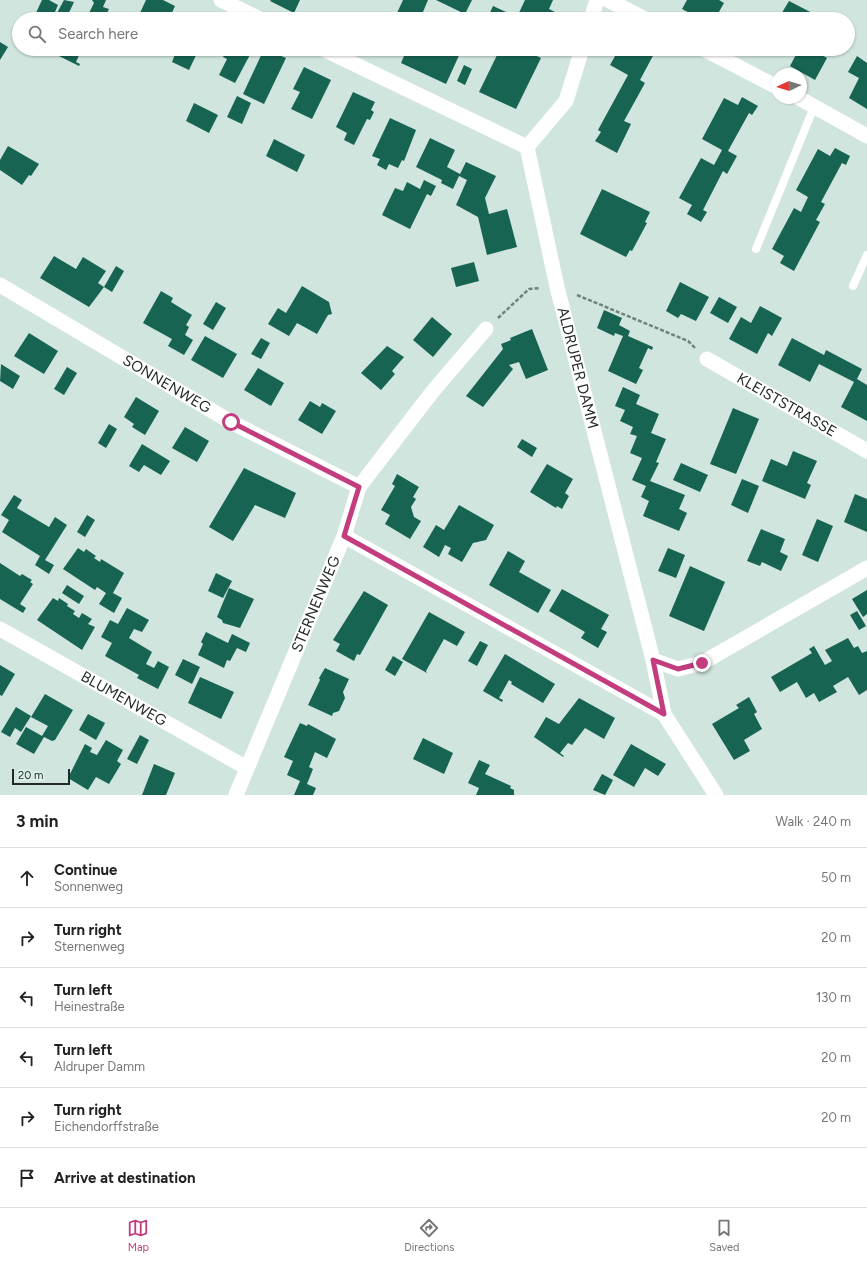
<!DOCTYPE html>
<html lang="en">
<head>
<meta charset="utf-8">
<style>
	:root { --surface:#fff; --page:#f6f6f6; --text:#222; --muted:#767676; --line:#e0e0e0; --accent:#c33d7e }
	body { margin:0; font-family:Figtree,sans-serif; background:var(--page); color:var(--text) }
	.compass { position:absolute; left:771px; top:68px; width:36px; height:36px; border-radius:50%; background:var(--surface); box-shadow:0 1px 3px #0004; rotate:266deg }
	.scale { position:absolute; left:12px; bottom:10px; width:58px; box-sizing:border-box; padding-left:4px; border:2px solid #232b28; border-top:0; font-size:11px; line-height:14px; white-space:nowrap; color:#232b28; -webkit-text-stroke:3px #ddf2ec; paint-order:stroke }
	.stop { position:absolute; width:12px; height:12px; margin:-9px; border:3px solid #c33d7e; border-radius:50%; background:#fff }
	.stop.end { background:#c33d7e; border-color:#fff; box-shadow:0 1px 4px #0008 }
	.list { margin:0; padding:0; list-style:none }
	h2 { display:flex; justify-content:space-between; align-items:center; height:52px; margin:0; padding:0 16px; font-size:17px }
	h2 small { font-size:13px; font-weight:400; color:var(--muted) }
	.list li { display:grid; grid-template-columns:26px 1fr auto; gap:12px; align-items:center; box-sizing:border-box; height:60px; padding:0 16px; border-top:1px solid var(--line) }
	.list b { display:block; font-size:15px; white-space:nowrap }
	.list p { margin:0; font-size:13px; white-space:nowrap; color:var(--muted) }
	.list em { font-size:13px; font-style:normal; color:var(--muted) }
	.icon { flex:none; width:22px; height:22px; fill:none; stroke:currentColor; stroke-width:2; stroke-linecap:round; stroke-linejoin:round }
	.map { position:relative; flex:none; width:867px; height:795px; overflow:hidden }
	.search { position:absolute; background:var(--surface); box-shadow:0 1px 3px #0004; left:12px; right:12px; top:12px; height:44px; display:flex; align-items:center; gap:10px; box-sizing:border-box; padding:0 14px; border-radius:22px; color:var(--muted); font-size:15px }
	.sheet { height:412px; background:var(--surface) }
	nav { display:flex; justify-content:space-around; align-items:center; box-sizing:border-box; height:56px; border-top:1px solid var(--line); background:var(--surface); font-size:11px; color:var(--muted) }
	nav a { display:grid; justify-items:center; gap:2px }
	nav .on { color:var(--accent) }
	.map>svg:first-child { display:block }
	.building { fill:#176453 }
	.lines { fill:none; stroke-linecap:round; stroke-linejoin:round }
	.path { stroke:#73817c; stroke-width:2.5; stroke-dasharray:4 2; stroke-linecap:butt }
	.service { stroke:#fff; stroke-width:8 }
	.minor { stroke:#fff; stroke-width:15 }
	.route { stroke:#c33d7e; stroke-width:5 }
	.labels { text-anchor:middle; dominant-baseline:central; stroke-width:4; stroke-linejoin:round; paint-order:stroke }
	.street-label { font-size:15px; fill:#232b28; stroke:#ddf2ec }
</style>
</head>
<body>
<div class="map">
<svg width="867" height="795" viewBox="0 0 867 795">
	<rect width="100%" height="100%" fill="#d0e5de"/>
	<!-- building -->
	<g class="building">
		<polygon points="42,0 49,0 58,5 52,19 38,19 34,17"/>
		<polygon points="64,0 74,2 67,17 57,13"/>
		<polygon points="92,0 106,0 103,7 109,9 104,19 86,19 94,3"/>
		<polygon points="146,0 163,0 175,6 169,19 143,19 144,17 139,15"/>
		<polygon points="271,0 300,0 294,13 270,1"/>
		<polygon points="403,0 428,0 420,19 410,19 397,13"/>
		<polygon points="436,0 472,0 465,14"/>
		<polygon points="525,0 553,0 549,9 555,12 551,19 487,19 493,6 517,17"/>
		<polygon points="687,0 719,0 724,3 715,19 701,19 682,9"/>
		<polygon points="789,1 820,17 819,19 785,19 780,16"/>
		<polygon points="189,12 203,19 185,19"/>
		<polygon points="0,42 8,47 0,60"/>
		<polygon points="50,49 82,49 76,62 80,64 79,66 49,51"/>
		<polygon points="177,49 199,49 189,70 172,62"/>
		<polygon points="222,49 253,49 235,83 219,75 227,59 223,57 225,53 221,52"/>
		<polygon points="264,49 286,58 264,104 243,94"/>
		<polygon points="407,49 462,49 446,84 401,63"/>
		<polygon points="500,49 522,49 541,58 516,109 479,92"/>
		<polygon points="619,49 648,49 655,52 640,80 645,83 624,121 631,124 617,153 595,141 601,132 598,130 628,75 610,65"/>
		<polygon points="799,49 811,49 827,58 815,80 790,66"/>
		<polygon points="857,56 867,63 867,109 849,98 859,78 848,72"/>
		<polygon points="464,65 472,69 465,85 457,81"/>
		<polygon points="304,67 331,80 312,119 291,109 300,92 293,89"/>
		<polygon points="353,92 375,102 371,110 374,112 370,120 367,119 354,145 344,140 347,133 336,127"/>
		<polygon points="237,96 251,103 242,124 227,117"/>
		<polygon points="742,97 758,106 752,115 749,113 728,151 737,156 727,174 723,171 703,210 707,212 701,222 687,214 692,205 679,198 701,158 714,165 722,150 702,139 724,98 738,105"/>
		<polygon points="194,103 218,115 209,133 186,121"/>
		<polygon points="390,118 416,130 404,161 402,160 398,168 389,164 386,170 377,165 380,159 372,156"/>
		<polygon points="430,138 455,150 447,167 460,174 466,162 496,176 485,198 489,214 507,209 517,247 487,255 478,217 456,205 467,180 459,176 453,189 441,183 442,180 416,167"/>
		<polygon points="274,139 305,155 297,172 266,156"/>
		<polygon points="8,146 39,164 31,176 29,175 22,185 0,170 0,160"/>
		<polygon points="835,148 850,156 846,165 842,163 821,202 825,204 816,220 820,222 794,271 780,263 784,256 772,249 794,208 801,212 808,197 796,190 818,149 830,156"/>
		<polygon points="424,180 436,186 431,196 427,194 410,229 382,215 395,188 403,191 407,182 420,189"/>
		<polygon points="602,189 650,212 645,222 647,223 632,251 630,250 626,257 580,234"/>
		<polygon points="54,256 76,269 83,257 106,271 98,283 104,287 89,307 40,278"/>
		<polygon points="474,262 479,281 456,287 451,268"/>
		<polygon points="116,266 124,271 112,292 104,287"/>
		<polygon points="680,282 709,297 696,321 681,314 678,318 666,311"/>
		<polygon points="302,286 329,302 332,314 328,315 317,334 297,323 289,336 268,324 278,308 286,313"/>
		<polygon points="161,291 173,298 171,302 192,315 186,325 189,327 185,335 193,340 184,355 168,346 172,339 143,323"/>
		<polygon points="719,297 737,307 728,323 710,313"/>
		<polygon points="216,302 226,308 213,330 203,324"/>
		<polygon points="760,306 782,318 772,336 768,333 757,354 729,339 741,317 751,323"/>
		<polygon points="604,310 622,318 619,325 630,331 628,336 653,347 652,350 648,348 639,368 643,370 636,384 608,371 623,336 615,333 614,336 597,328"/>
		<polygon points="432,317 452,334 433,357 413,340"/>
		<polygon points="532,329 548,370 526,379 519,362 509,365 513,369 483,407 466,396 503,349 501,344 511,340 510,338"/>
		<polygon points="29,333 58,351 44,374 14,356"/>
		<polygon points="205,336 237,354 223,378 191,360"/>
		<polygon points="261,338 270,343 261,359 251,354"/>
		<polygon points="792,338 824,355 826,350 862,369 857,379 867,385 867,421 841,407 854,382 819,364 810,382 778,365"/>
		<polygon points="387,346 404,357 392,371 395,374 381,390 361,373"/>
		<polygon points="1,364 20,376 13,389 0,381"/>
		<polygon points="67,367 77,373 64,395 54,389"/>
		<polygon points="258,368 284,383 271,406 244,390"/>
		<polygon points="623,387 640,395 636,404 659,414 651,433 666,439 656,462 659,463 650,481 685,495 679,509 687,513 679,531 643,516 649,501 641,497 646,486 632,480 642,458 630,453 637,436 630,434 633,427 620,421 625,410 615,406"/>
		<polygon points="136,397 159,411 145,435 132,427 134,424 124,417"/>
		<polygon points="310,401 320,407 322,403 336,411 322,434 298,420"/>
		<polygon points="733,408 759,419 736,474 710,464"/>
		<polygon points="109,424 117,429 106,448 98,443"/>
		<polygon points="185,427 209,441 197,462 172,448"/>
		<polygon points="522,439 537,448 532,457 517,447"/>
		<polygon points="142,444 170,461 161,475 144,465 139,472 129,466"/>
		<polygon points="793,451 817,461 807,483 811,485 805,499 762,481 771,459 787,466"/>
		<polygon points="681,463 708,475 700,492 673,480"/>
		<polygon points="547,464 573,479 565,493 569,496 562,509 557,506 556,508 530,492"/>
		<polygon points="244,468 296,493 285,518 255,505 233,541 209,527"/>
		<polygon points="397,474 419,487 413,497 416,499 411,507 414,517 421,521 410,539 385,524 390,515 381,510 395,486 392,484"/>
		<polygon points="742,479 759,486 748,513 731,505"/>
		<polygon points="855,494 867,499 867,532 844,522"/>
		<polygon points="14,495 22,500 17,508 49,527 55,517 67,525 45,560 54,565 49,574 35,565 40,556 2,532 9,520 1,515"/>
		<polygon points="459,505 494,525 486,540 473,543 462,562 448,554 451,548 445,545 439,557 423,547 436,525 444,530"/>
		<polygon points="87,515 95,520 85,537 77,532"/>
		<polygon points="817,519 833,526 818,562 802,555"/>
		<polygon points="761,529 785,539 780,552 788,556 781,571 762,562 760,566 747,561"/>
		<polygon points="78,548 84,552 86,549 96,556 94,558 100,562 101,559 124,573 113,593 122,598 114,613 99,604 106,593 97,587 95,590 63,569"/>
		<polygon points="668,548 685,555 676,578 658,571"/>
		<polygon points="508,551 525,561 519,572 551,590 538,613 489,585"/>
		<polygon points="0,563 20,576 22,574 32,580 30,582 33,584 20,604 26,608 23,613 0,599"/>
		<polygon points="690,566 725,582 704,631 669,616"/>
		<polygon points="216,573 232,581 223,598 208,591"/>
		<polygon points="67,585 84,596 79,604 62,593"/>
		<polygon points="229,588 254,599 240,628 223,623 222,620 217,617"/>
		<polygon points="562,589 609,615 601,629 607,632 598,648 581,638 585,632 549,611"/>
		<polygon points="867,590 867,614 863,617 852,599"/>
		<polygon points="364,591 388,605 360,655 357,654 354,661 336,651 340,644 333,640"/>
		<polygon points="53,598 58,601 59,598 68,604 67,606 75,611 73,614 79,618 82,613 92,619 88,624 95,627 82,650 37,620"/>
		<polygon points="127,608 149,620 142,632 134,629 129,638 152,652 146,664 154,668 158,661 169,667 158,689 137,678 139,675 105,656 112,643 101,637 110,620 118,624"/>
		<polygon points="857,611 866,626 859,630 850,615"/>
		<polygon points="429,612 465,632 457,646 444,639 426,671 427,673 402,659"/>
		<polygon points="206,632 228,643 232,634 250,643 246,652 237,648 230,661 227,660 224,668 198,655 203,644 201,642"/>
		<polygon points="848,638 854,648 858,646 862,653 867,651 867,690 859,695 848,677 833,686 837,692 819,702 814,693 806,698 797,682 780,692 771,677 812,653 809,649 814,646 825,665 832,661 825,650"/>
		<polygon points="480,641 488,645 477,666 468,661"/>
		<polygon points="505,654 555,684 543,703 511,684 512,682 509,680 499,698 503,700 502,702 483,691"/>
		<polygon points="393,656 403,662 395,676 385,670"/>
		<polygon points="183,659 200,667 192,684 175,675"/>
		<polygon points="0,665 15,674 2,696 0,695"/>
		<polygon points="325,668 349,679 343,692 345,698 339,711 333,713 332,716 308,705 320,680 319,678"/>
		<polygon points="200,677 234,692 221,719 188,703"/>
		<polygon points="45,694 73,710 55,740 52,741 44,737 34,754 16,744 26,727 42,736 48,726 31,717"/>
		<polygon points="749,697 757,712 754,714 762,729 744,740 750,751 734,760 712,724 739,708 736,705"/>
		<polygon points="579,698 615,718 604,739 585,728 572,745 568,743 560,753 564,756 563,757 534,737 546,717 559,724"/>
		<polygon points="16,707 31,716 21,732 15,728 10,737 1,732"/>
		<polygon points="88,714 105,723 96,740 79,730"/>
		<polygon points="300,723 307,726 308,724 336,739 327,758 315,752 309,767 313,769 307,784 316,788 313,795 294,795 300,781 287,775 293,761 284,757"/>
		<polygon points="140,735 149,740 137,764 127,759"/>
		<polygon points="423,738 453,753 444,774 413,759"/>
		<polygon points="106,740 123,750 117,761 121,764 109,784 96,777 88,790 68,778 85,744 92,748 90,752 97,755"/>
		<polygon points="631,744 666,764 658,776 645,768 634,787 613,775"/>
		<polygon points="479,760 490,765 485,774 511,786 510,788 514,790 514,795 476,795 479,788 468,783"/>
		<polygon points="154,764 175,773 166,795 142,795"/>
		<polygon points="602,774 613,780 605,795 593,790"/>
	</g>
	<g class="lines">
		<!-- path -->
		<g class="path">
			<polyline points="577,295 688,341 695,348"/>
			<polyline points="498,318 529,289 540,288"/>
		</g>
		<!-- service -->
		<g class="service">
			<polyline points="756,249 814,107"/>
			<polyline points="853,286 867,255"/>
		</g>
		<!-- minor -->
		<g class="minor">
			<polyline points="221,0 260,19"/>
			<polyline points="608,0 645,19"/>
			<polyline points="591,19 597,0"/>
			<path id="s1" d="M323 49 527 147 557 287 653 660 664 714 716 795"/>
			<polyline points="704,49 777,87"/>
			<polyline points="799,98 867,136"/>
			<polyline points="527,147 566,101 582,49"/>
			<path id="s2" d="M0 285 231 422 359 487"/>
			<path id="s3" d="M707 359 867 451"/>
			<polyline points="344,536 664,714"/>
			<path id="s4" d="M0 629 247 768"/>
			<polyline points="653,660 678,669 702,663 867,568"/>
			<path id="s5" d="M236 795 344 536 359 487 433 391 486 329"/>
		</g>
	</g>
	<g class="lines">
		<!-- route -->
		<polyline class="route" points="231,422 359,487 344,536 664,714 653,660 678,669 702,663"/>
	</g>
	<g class="labels">
		<!-- street labels -->
		<g class="street-label">
			<text stroke="none"><textPath href="#s1" startOffset="453">ALDRUPER DAMM</textPath></text>
			<text stroke="none"><textPath href="#s2" startOffset="194">SONNENWEG</textPath></text>
			<text stroke="none"><textPath href="#s3" startOffset="92">KLEISTSTRASSE</textPath></text>
			<text stroke="none"><textPath href="#s5" startOffset="207">STERNENWEG</textPath></text>
			<text stroke="none"><textPath href="#s4" startOffset="142">BLUMENWEG</textPath></text>
		</g>
	</g>
</svg>
<svg class="compass" viewBox="-18 -18 36 36"><path d="M0-13l5 13h-10z" fill="#e53935"/><path d="M0 13l5-13h-10z" fill="#767676"/></svg>
<div class="scale">20 m</div>
<div class="stop" style="left:231px;top:422px"></div>
<div class="stop end" style="left:702px;top:663px"></div>
<div class="search"><svg class="icon" aria-label="search" viewBox="0 0 24 24"><circle cx="10" cy="10" r="6"/><path d="M15 15l6 6"/></svg>Search here</div>
</div>
<section class="sheet">
<h2>3 min<small>Walk · 240 m</small></h2>
<ul class="list">
<li><svg class="icon" aria-label="ahead" viewBox="0 0 24 24"><path d="M12 20V5M6 11l6-6 6 6"/></svg><div><b>Continue</b><p>Sonnenweg</p></div><em>50 m</em></li>
<li><svg class="icon" aria-label="right" viewBox="0 0 24 24"><path d="M7 20v-9h11M14 6l5 5-5 5"/></svg><div><b>Turn right</b><p>Sternenweg</p></div><em>20 m</em></li>
<li><svg class="icon" aria-label="left" viewBox="0 0 24 24"><path d="M17 20v-9H6M10 6l-5 5 5 5"/></svg><div><b>Turn left</b><p>Heinestraße</p></div><em>130 m</em></li>
<li><svg class="icon" aria-label="left" viewBox="0 0 24 24"><path d="M17 20v-9H6M10 6l-5 5 5 5"/></svg><div><b>Turn left</b><p>Aldruper Damm</p></div><em>20 m</em></li>
<li><svg class="icon" aria-label="right" viewBox="0 0 24 24"><path d="M7 20v-9h11M14 6l5 5-5 5"/></svg><div><b>Turn right</b><p>Eichendorffstraße</p></div><em>20 m</em></li>
<li><svg class="icon" aria-label="arrive" viewBox="0 0 24 24"><path d="M6 21V4h12l-3 4 3 4H6"/></svg><div><b>Arrive at destination</b></div></li>
</ul>
</section>
<nav>
<a class="on"><svg class="icon" aria-label="map" viewBox="0 0 24 24"><path d="M3 6l6-2 6 2 6-2v14l-6 2-6-2-6 2zM9 4v14M15 6v14"/></svg>Map</a>
<a><svg class="icon" aria-label="directions" viewBox="0 0 24 24"><path d="M12 3l9 9-9 9-9-9zM9 14v-3h6M13 9l2 2-2 2"/></svg>Directions</a>
<a><svg class="icon" aria-label="saved" viewBox="0 0 24 24"><path d="M7 4h10v16l-5-4-5 4z"/></svg>Saved</a>
</nav>
</body>
</html>
